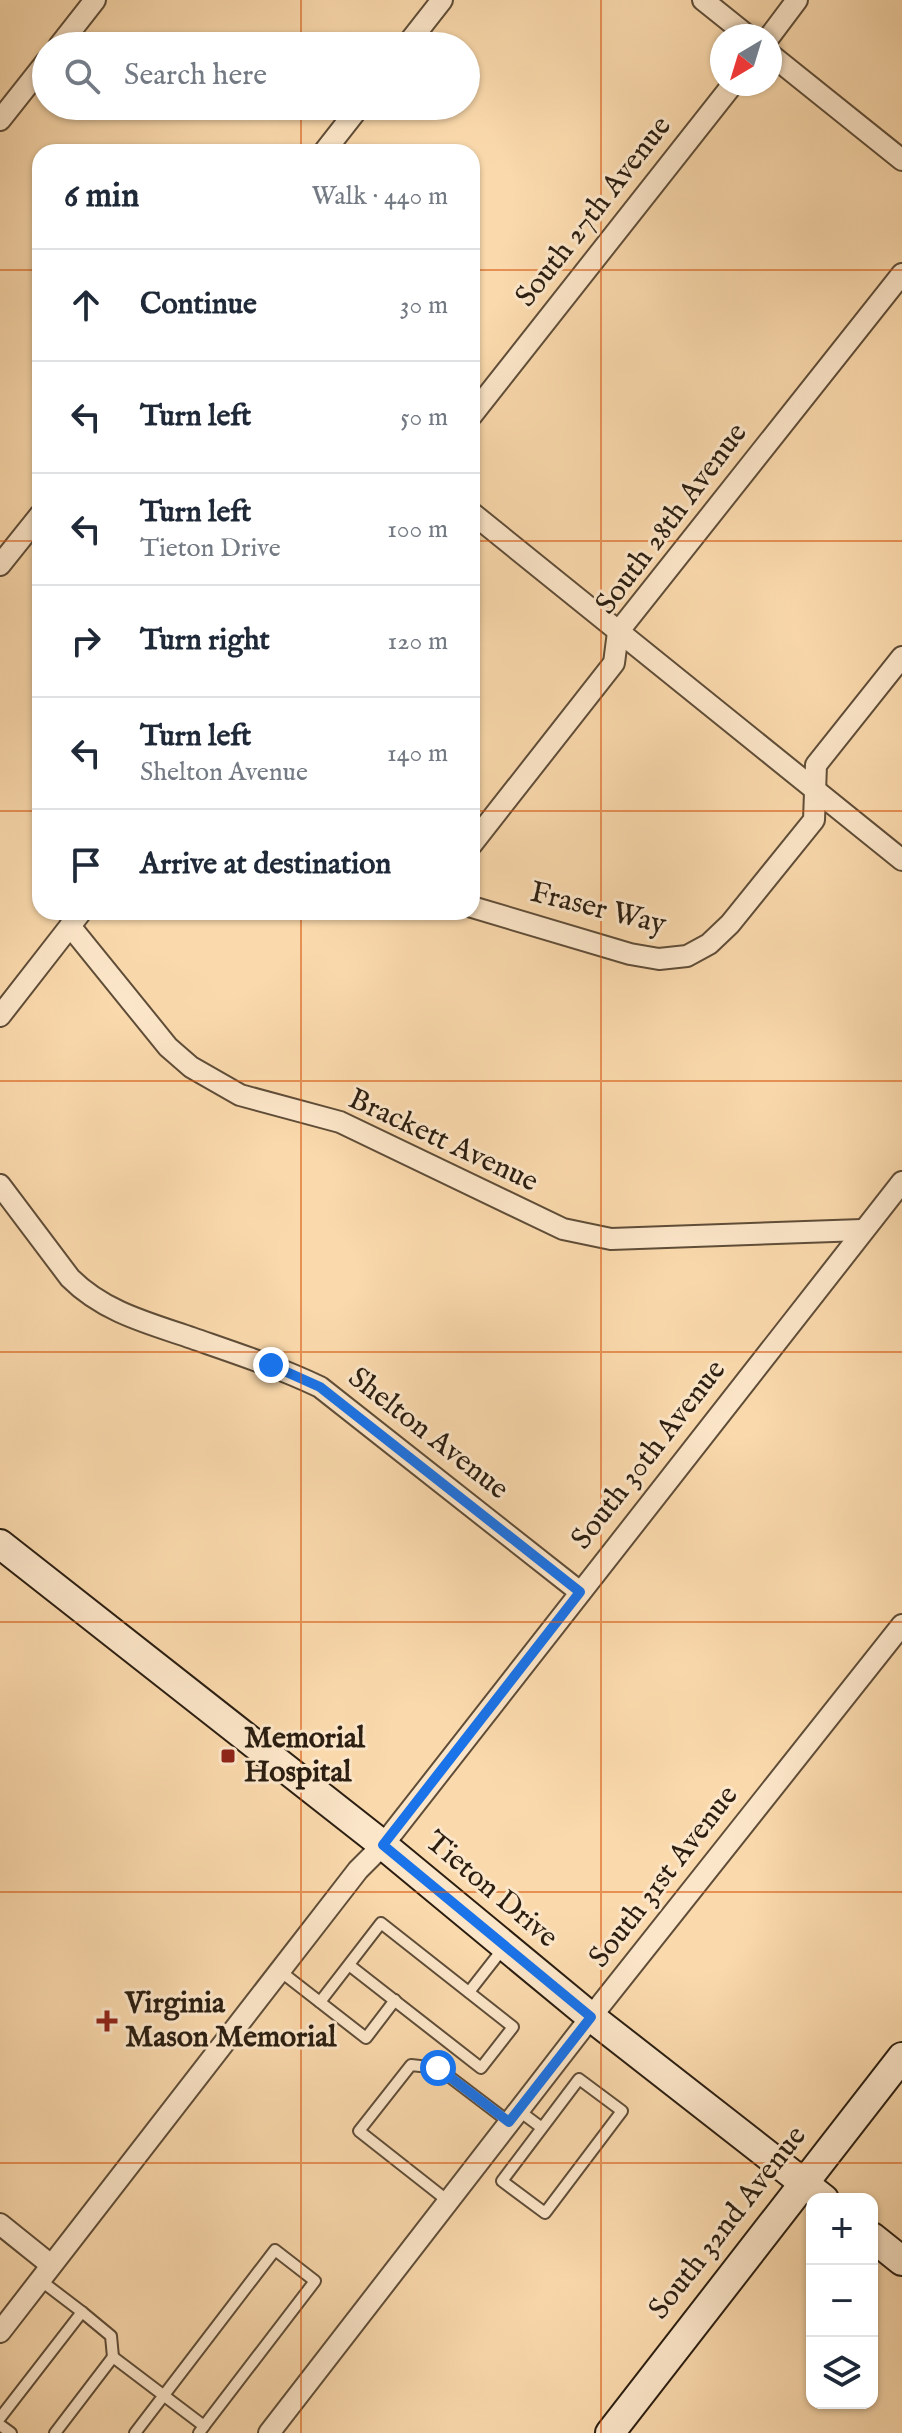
<!DOCTYPE html>
<html lang="en">
<head>
<meta charset="utf-8">
<style>
	:root { --surface:#fff; --page:#f6f6f7; --text:#1f2937; --muted:#747a83; --line:#e0e1e3 }
	body { margin:0; font-family:"IM FELL English",serif; background:var(--page); color:var(--text) }
	.controls { position:absolute; right:24px; bottom:24px; display:grid; overflow:hidden; border-radius:16px; box-shadow:0 2px 6px #0004 }
	.controls button { width:72px; height:72px; display:grid; place-items:center; padding:0; border:0; border-bottom:2px solid var(--line); background:var(--surface); color:var(--text); font:40px sans-serif }
	.compass { position:absolute; left:710px; top:24px; width:72px; height:72px; border-radius:50%; background:var(--surface); box-shadow:0 2px 6px #0004; rotate:218deg }
	.stop { position:absolute; width:24px; height:24px; margin:-18px; border:6px solid #1a73e8; border-radius:50%; background:#fff }
	.stop.end { background:#1a73e8; border-color:#fff; box-shadow:0 2px 8px #0008 }
	.list { margin:0; padding:0; list-style:none }
	h2 { display:flex; justify-content:space-between; align-items:center; height:104px; margin:0; padding:0 32px; font-size:34px }
	h2 small { font-size:26px; font-weight:400; color:var(--muted) }
	.list li { display:grid; grid-template-columns:52px 1fr auto; gap:24px; align-items:center; box-sizing:border-box; height:112px; padding:0 32px; border-top:2px solid var(--line) }
	.list b { display:block; font-size:30px; white-space:nowrap }
	.list p { margin:0; font-size:26px; white-space:nowrap; color:var(--muted) }
	.list em { font-size:26px; font-style:normal; color:var(--muted) }
	.icon { flex:none; width:44px; height:44px; fill:none; stroke:currentColor; stroke-width:2; stroke-linecap:round; stroke-linejoin:round }
	.map { position:relative; flex:none; width:902px; height:2433px; overflow:hidden }
	.search { position:absolute; background:var(--surface); box-shadow:0 2px 6px #0004; left:32px; top:32px; width:448px; height:88px; display:flex; align-items:center; gap:20px; box-sizing:border-box; padding:0 28px; border-radius:44px; color:var(--muted); font-size:30px }
	.panel { position:absolute; background:var(--surface); box-shadow:0 2px 6px #0004; left:32px; top:144px; width:448px; height:776px; border-radius:24px }
	.map>svg:first-child { display:block }
	.lines { fill:none; stroke-linecap:round; stroke-linejoin:round }
	.lane-casing { stroke:#5f4d38; stroke-width:14 }
	.street-casing { stroke:#5f4d38; stroke-width:24 }
	.secondary-casing { stroke:#2b1e11; stroke-width:32 }
	.lane { stroke:#fce6c9; stroke-width:10 }
	.street { stroke:#fce6c9; stroke-width:20 }
	.secondary { stroke:#fce6c9; stroke-width:28 }
	.route { stroke:#1a73e8; stroke-width:10 }
	.grid { fill:none; stroke:#d5530c; stroke-width:2; stroke-opacity:0.55 }
	.poi-dot { fill:#8f2418; stroke:#fce6c9; stroke-width:3 }
	.labels { text-anchor:middle; dominant-baseline:central; stroke-width:6; stroke-linejoin:round; paint-order:stroke }
	.street-label { font-size:30px; fill:#2b1e11; stroke:#fce6c9 }
	.poi-label { font-size:30px; font-weight:bold; fill:#2b1e11; stroke:#fce6c9; text-anchor:start }
</style>
</head>
<body>
<div class="map">
<svg width="902" height="2433" viewBox="0 0 902 2433">
	<rect width="100%" height="100%" fill="#fad9ac"/>
	<filter id="stains"><feTurbulence type="fractalNoise" baseFrequency=".0025" numOctaves="4"/><feColorMatrix values="0 0 0 0 .2 0 0 0 0 .09 0 0 0 0 .02 0 0 0 .5 -.17"/></filter>
	<radialGradient id="worn" r=".72"><stop offset=".6" stop-color="#630" stop-opacity="0"/><stop offset="1" stop-color="#630" stop-opacity=".3"/></radialGradient>
	<g class="lines">
		<!-- lane casing -->
		<g class="lane-casing">
			<g id="lane">
				<polyline points="280,1971 366,2038 395,2000"/>
				<polyline points="469,1992 505,1946"/>
				<polyline points="320,2002 381,1923 513,2027 481,2068 349,1965"/>
				<polyline points="518,2110 542,2128 579,2079 622,2111 545,2213 502,2181 542,2128"/>
				<polyline points="448,2201 359,2131 411,2065 438,2068 509,2122"/>
				<polyline points="82,2312 111,2336 113,2357"/>
				<polyline points="0,2418 82,2312 40,2280"/>
				<polyline points="0,2425 11,2433"/>
				<polyline points="55,2433 113,2357 204,2426 199,2433"/>
				<polyline points="135,2433 275,2250 315,2281 204,2426"/>
			</g>
		</g>
		<!-- street casing -->
		<g class="street-casing">
			<g id="street">
				<polyline points="703,0 748,36"/>
				<polyline points="770,36 797,0"/>
				<polyline points="59,46 95,0"/>
				<polyline points="406,46 442,0"/>
				<polyline points="770,54 902,160"/>
				<polyline points="0,120 46,62"/>
				<polyline points="324,152 360,106"/>
				<polyline points="472,415 733,84"/>
				<polyline points="472,513 902,860"/>
				<polyline points="0,565 40,515"/>
				<polyline points="472,844 614,663 618,632 902,274"/>
				<polyline points="472,907 630,954 659,959 687,956 709,944 730,924 814,820 816,765 902,657"/>
				<polyline points="70,926 168,1047 191,1067 240,1095 340,1122 563,1229 611,1239 862,1230"/>
				<polyline points="0,1016 81,912"/>
				<path d="M0 1185 70 1278C104 1312 148 1323 192 1338 235 1353 278 1367 320 1387L580 1592"/>
				<polyline points="0,2224 51,2265"/>
				<polyline points="0,2332 358,1870 383,1845 902,1182"/>
				<polyline points="269,2433 591,2017 902,1625"/>
			</g>
		</g>
		<!-- secondary casing -->
		<g class="secondary-casing">
			<g id="secondary">
				<polyline points="0,1544 383,1845 591,2017 824,2199"/>
				<polyline points="872,2237 902,2261"/>
				<polyline points="610,2433 902,2057"/>
			</g>
		</g>
		<!-- lane -->
		<use href="#lane" class="lane"/>
		<!-- street -->
		<use href="#street" class="street"/>
		<!-- secondary -->
		<use href="#secondary" class="secondary"/>
	</g>
	<g class="lines">
		<!-- route -->
		<polyline class="route" points="271,1365 320,1387 580,1592 383,1845 591,2017 509,2122 438,2068"/>
	</g>
	<!-- grid -->
	<path class="grid" d="M301 0V46M601 0V2433M301 106V152M0 270H40M472 270H902M0 541H40M472 541H902M0 811H40M472 811H902M301 912V2433M0 1081H902M0 1352H902M0 1622H902M0 1892H902M0 2163H902"/>
	<!-- markers -->
	<g class="poi-dot">
		<rect x="220" y="1748" width="16" height="16" rx="4"/>
		<path d="M103 2009h8v8h8v8h-8v8h-8v-8h-8v-8h8z"/>
	</g>
	<g class="labels">
		<!-- street labels -->
		<g class="street-label">
			<text transform="translate(594 212) rotate(-52)">South 27th Avenue</text>
			<text transform="translate(672 519) rotate(-53)">South 28th Avenue</text>
			<text transform="translate(598 909) rotate(14)">Fraser Way</text>
			<text transform="translate(443 1141) rotate(25)">Brackett Avenue</text>
			<text transform="translate(428 1434) rotate(38)">Shelton Avenue</text>
			<text transform="translate(649 1455) rotate(-52)">South 30th Avenue</text>
			<text transform="translate(664 1877) rotate(-52)">South 31st Avenue</text>
			<text transform="translate(491 1890) rotate(40)">Tieton Drive</text>
			<text transform="translate(728 2223) rotate(-52)">South 32nd Avenue</text>
		</g>
		<!-- poi labels -->
		<g class="poi-label">
			<text x="244" y="1739">Memorial<tspan x="244" dy="34">Hospital</tspan></text>
			<text x="125" y="2004">Virginia<tspan x="125" dy="34">Mason Memorial</tspan></text>
		</g>
	</g>
	<rect width="100%" height="100%" filter="url(#stains)"/>
	<rect width="100%" height="100%" fill="url(#worn)"/>
</svg>
<div class="controls">
<button>+</button>
<button>−</button>
<button><svg class="icon" aria-label="layers" viewBox="0 0 24 24"><path d="M12 4l9 5-9 5-9-5zM3 14l9 5 9-5"/></svg></button>
</div>
<svg class="compass" viewBox="-18 -18 36 36"><path d="M0-13l5 13h-10z" fill="#e53935"/><path d="M0 13l5-13h-10z" fill="#747a83"/></svg>
<div class="stop" style="left:438px;top:2068px"></div>
<div class="stop end" style="left:271px;top:1365px"></div>
<div class="search"><svg class="icon" aria-label="search" viewBox="0 0 24 24"><circle cx="10" cy="10" r="6"/><path d="M15 15l6 6"/></svg>Search here</div>
<section class="panel">
<h2>6 min<small>Walk · 440 m</small></h2>
<ul class="list">
<li><svg class="icon" aria-label="ahead" viewBox="0 0 24 24"><path d="M12 20V5M6 11l6-6 6 6"/></svg><div><b>Continue</b></div><em>30 m</em></li>
<li><svg class="icon" aria-label="left" viewBox="0 0 24 24"><path d="M17 20v-9H6M10 6l-5 5 5 5"/></svg><div><b>Turn left</b></div><em>50 m</em></li>
<li><svg class="icon" aria-label="left" viewBox="0 0 24 24"><path d="M17 20v-9H6M10 6l-5 5 5 5"/></svg><div><b>Turn left</b><p>Tieton Drive</p></div><em>100 m</em></li>
<li><svg class="icon" aria-label="right" viewBox="0 0 24 24"><path d="M7 20v-9h11M14 6l5 5-5 5"/></svg><div><b>Turn right</b></div><em>120 m</em></li>
<li><svg class="icon" aria-label="left" viewBox="0 0 24 24"><path d="M17 20v-9H6M10 6l-5 5 5 5"/></svg><div><b>Turn left</b><p>Shelton Avenue</p></div><em>140 m</em></li>
<li><svg class="icon" aria-label="arrive" viewBox="0 0 24 24"><path d="M6 21V4h12l-3 4 3 4H6"/></svg><div><b>Arrive at destination</b></div></li>
</ul>
</section>
</div>
</body>
</html>
